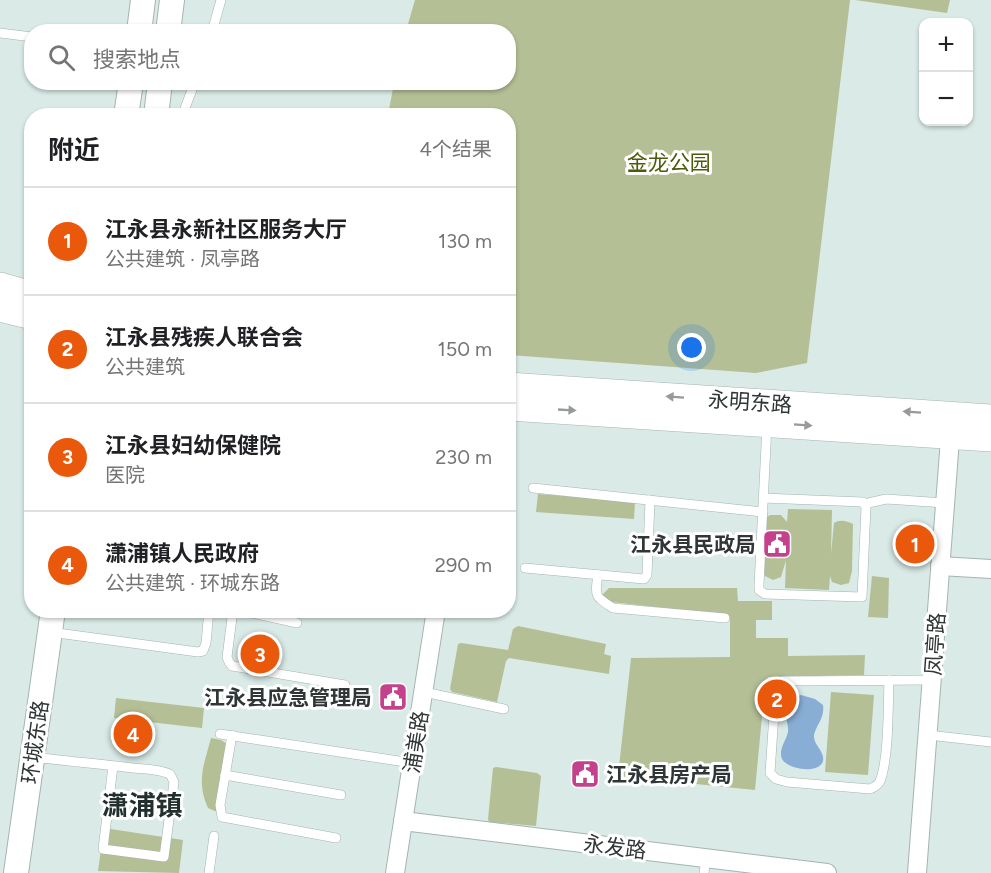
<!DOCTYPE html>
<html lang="zh">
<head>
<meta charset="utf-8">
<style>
	:root { --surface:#fff; --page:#f2f2f2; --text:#202124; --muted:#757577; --line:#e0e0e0; --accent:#ea580c }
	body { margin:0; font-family:Figtree,"Noto Sans SC",sans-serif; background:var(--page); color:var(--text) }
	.controls { position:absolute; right:18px; top:18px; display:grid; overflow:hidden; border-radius:12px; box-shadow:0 2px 4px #0004 }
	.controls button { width:54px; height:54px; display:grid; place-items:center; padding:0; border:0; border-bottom:2px solid var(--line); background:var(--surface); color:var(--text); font:30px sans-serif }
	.you { position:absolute; left:692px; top:348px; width:21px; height:21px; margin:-15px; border:4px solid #fff; border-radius:50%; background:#1a73e8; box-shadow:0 0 0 9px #1a73e833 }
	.badge { display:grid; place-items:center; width:39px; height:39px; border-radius:50%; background:var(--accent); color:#fff; font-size:20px; font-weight:700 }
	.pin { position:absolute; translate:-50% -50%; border:3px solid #fff; box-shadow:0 2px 6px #0006 }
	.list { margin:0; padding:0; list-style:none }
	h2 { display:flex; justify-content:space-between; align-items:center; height:78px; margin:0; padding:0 24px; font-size:26px }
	h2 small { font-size:20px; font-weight:400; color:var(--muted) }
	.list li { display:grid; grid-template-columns:39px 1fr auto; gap:18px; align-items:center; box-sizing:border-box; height:108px; padding:0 24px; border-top:2px solid var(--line) }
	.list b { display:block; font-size:22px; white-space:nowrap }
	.list p { margin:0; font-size:20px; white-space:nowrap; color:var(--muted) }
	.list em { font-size:20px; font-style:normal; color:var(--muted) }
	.icon { flex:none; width:33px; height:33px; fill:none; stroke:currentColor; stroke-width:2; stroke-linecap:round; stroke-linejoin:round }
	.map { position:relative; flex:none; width:991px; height:873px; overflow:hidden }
	.search { position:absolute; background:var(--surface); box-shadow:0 2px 4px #0004; left:24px; top:24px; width:492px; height:66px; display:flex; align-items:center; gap:15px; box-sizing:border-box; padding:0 21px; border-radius:24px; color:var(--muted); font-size:22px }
	.panel { position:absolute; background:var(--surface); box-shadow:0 2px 4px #0004; left:24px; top:108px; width:492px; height:510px; border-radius:24px }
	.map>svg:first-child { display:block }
	.green { fill:#b4bf96 }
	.water { fill:#89aed6 }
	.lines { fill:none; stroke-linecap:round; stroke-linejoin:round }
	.lane-casing { stroke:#a3b4b1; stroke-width:10 }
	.street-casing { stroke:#a3b4b1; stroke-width:20 }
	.secondary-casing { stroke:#a3b4b1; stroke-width:26 }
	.primary-casing { stroke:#a3b4b1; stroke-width:28 }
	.lane { stroke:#fff; stroke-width:9 }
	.street { stroke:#fff; stroke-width:18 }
	.secondary { stroke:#fff; stroke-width:24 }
	.primary { stroke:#fff; stroke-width:27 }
	.oneway { fill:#979a9a }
	.labels { text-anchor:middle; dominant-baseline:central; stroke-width:6; stroke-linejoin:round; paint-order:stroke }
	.park-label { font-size:21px; fill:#4d5b08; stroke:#fff }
	.street-label { font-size:21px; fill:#2f3635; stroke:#fff }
	.poi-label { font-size:21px; font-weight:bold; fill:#2f3635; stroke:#fff; text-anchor:end }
	.district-label { font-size:27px; font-weight:bold; fill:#222f2e; stroke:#fff }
</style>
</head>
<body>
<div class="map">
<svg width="991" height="873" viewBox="0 0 991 873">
	<rect width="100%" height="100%" fill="#d9eae7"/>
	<!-- green -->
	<g class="green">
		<polygon points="415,0 850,0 807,363 756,373 509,355 508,116 388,115 394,83 508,82 508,32 406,31"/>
		<polygon points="855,0 950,0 947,13"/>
		<polygon points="538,494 635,501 634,519 536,512"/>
		<path d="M788 509 832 510 831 554 834 523C840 519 847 521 853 524L852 571 849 583 841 585 832 582 830 576 829 590 785 588 786 560 781 577 773 580 765 576 763 572 767 517 770 515H781L787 522Z"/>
		<polygon points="872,576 889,578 888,618 868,617"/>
		<polygon points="609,588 737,588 738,601 772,601 772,620 756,620 756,638 788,638 788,656 865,655 864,675 768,677 765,685 755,790 618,776 631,658 730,657 730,620 727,615 602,601 603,594"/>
		<polygon points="518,626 606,644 604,654 611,656 609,674 509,658 506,661 497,702 452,692 450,689 458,644 461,643 508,650 513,629"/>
		<polygon points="831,692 874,695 868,775 825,772"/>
		<polygon points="116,698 204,708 202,728 114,718"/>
		<path d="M211 738 221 740 227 744 217 812 208 808C196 781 204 765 211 738Z"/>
		<polygon points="496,767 537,773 541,776 536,826 489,822 488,819 493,768"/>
		<polygon points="104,828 183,840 179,873 98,871"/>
	</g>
	<!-- water -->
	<path class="water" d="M801 695 815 699 823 705C825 718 816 725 814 735 813 745 825 751 823 761 819 775 787 769 782 759 778 750 786 741 788 732 789 723 783 714 786 705 789 698 795 697 801 695Z"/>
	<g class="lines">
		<!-- lane casing -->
		<g class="lane-casing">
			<g id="lane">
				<polyline points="212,32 221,0"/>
				<polyline points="0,33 32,37"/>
				<polyline points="182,116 195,82"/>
				<polyline points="533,488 763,512"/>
				<polyline points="763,498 863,502 866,507 862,597 765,594 759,590 759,585 767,425"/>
				<polyline points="864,504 886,499 945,503"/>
				<polyline points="525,568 644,579 647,575 650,500"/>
				<path d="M598 575C594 597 596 597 613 608L725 618"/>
				<polyline points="233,610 227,657 229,662 232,666 345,685"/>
				<polyline points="239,610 297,623"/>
				<polyline points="50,632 198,652 203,651 206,643 209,610"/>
				<path d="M889 680C888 705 889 759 880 781 878 785 875 787 870 789L787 782 776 779 770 773 776 684 782 681 927 680H932"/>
				<polyline points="424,692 504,709"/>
				<polyline points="220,734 412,763"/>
				<polyline points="232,735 220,805 222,817 336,838"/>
				<polyline points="928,735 991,742"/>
				<path d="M33 757C66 761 99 764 133 768 145 769 159 769 170 774L174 782 164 857 103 849 113 766"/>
				<polyline points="225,775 341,795"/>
				<polyline points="209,873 214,836"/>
				<polyline points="704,873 706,858"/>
			</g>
		</g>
		<!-- street casing -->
		<g class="street-casing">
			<g id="street">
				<polyline points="940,566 991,569"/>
				<polyline points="403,821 827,873"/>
				<polyline points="395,873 436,610"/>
				<polyline points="917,873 951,426"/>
			</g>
		</g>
		<!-- secondary casing -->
		<g class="secondary-casing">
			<g id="secondary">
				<polyline points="139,32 143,0"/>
				<polyline points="168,32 172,0"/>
				<polyline points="126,116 131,82"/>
				<polyline points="156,116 160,82"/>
				<polyline points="16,873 53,610"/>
			</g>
		</g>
		<!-- primary casing -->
		<g class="primary-casing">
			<g id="primary">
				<polyline points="0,286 32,295"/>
				<polyline points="0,308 32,316"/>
				<polyline points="508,386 991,418"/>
				<polyline points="508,407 991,438"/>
			</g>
		</g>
		<!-- lane -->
		<use href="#lane" class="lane"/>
		<!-- street -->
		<use href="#street" class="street"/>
		<!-- secondary -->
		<use href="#secondary" class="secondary"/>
		<!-- primary -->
		<use href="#primary" class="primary"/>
	</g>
	<!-- one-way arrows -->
	<defs><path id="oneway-solid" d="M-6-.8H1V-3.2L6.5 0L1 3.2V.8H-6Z" transform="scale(1.5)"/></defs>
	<g class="oneway">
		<use href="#oneway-solid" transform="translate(675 397) rotate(-176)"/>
		<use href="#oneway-solid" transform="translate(567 410) rotate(3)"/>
		<use href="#oneway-solid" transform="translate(912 412) rotate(-176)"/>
		<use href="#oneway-solid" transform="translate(803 425) rotate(4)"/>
	</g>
	<!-- icons -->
	<defs>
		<g id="civic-square" transform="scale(1.5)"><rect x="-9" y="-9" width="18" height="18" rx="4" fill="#c4428b" stroke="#fff"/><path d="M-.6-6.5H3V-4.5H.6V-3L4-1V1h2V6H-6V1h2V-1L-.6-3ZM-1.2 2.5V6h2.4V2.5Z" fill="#fff"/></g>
	</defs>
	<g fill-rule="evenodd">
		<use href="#civic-square" x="777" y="544"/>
		<use href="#civic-square" x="393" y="697"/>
		<use href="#civic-square" x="585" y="774"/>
	</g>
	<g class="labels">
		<!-- park labels -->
		<g class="park-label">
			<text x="669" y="162">金龙公园</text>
		</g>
		<!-- street labels -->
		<g class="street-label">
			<text transform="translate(750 402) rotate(4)">永明东路</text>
			<text transform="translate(935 644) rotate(-86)">凤亭路</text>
			<text transform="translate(35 742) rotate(-82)">环城东路</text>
			<text transform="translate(416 742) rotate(-81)">浦美路</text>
			<text transform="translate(615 847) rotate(7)">永发路</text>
		</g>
		<!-- poi labels -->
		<g class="poi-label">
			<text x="756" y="544">江永县民政局</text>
			<text x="372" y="697">江永县应急管理局</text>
			<text x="606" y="774" text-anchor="start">江永县房产局</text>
		</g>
		<!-- district labels -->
		<g class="district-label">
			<text x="142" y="805">潇浦镇</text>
		</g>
	</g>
</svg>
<div class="controls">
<button>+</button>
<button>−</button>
</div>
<div class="you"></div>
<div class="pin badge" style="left:915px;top:544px">1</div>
<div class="pin badge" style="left:777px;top:699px">2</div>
<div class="pin badge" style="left:260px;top:654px">3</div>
<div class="pin badge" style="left:133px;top:734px">4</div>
<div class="search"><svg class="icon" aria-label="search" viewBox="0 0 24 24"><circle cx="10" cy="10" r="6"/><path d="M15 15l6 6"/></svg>搜索地点</div>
<section class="panel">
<h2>附近<small>4个结果</small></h2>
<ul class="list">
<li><span class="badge">1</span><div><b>江永县永新社区服务大厅</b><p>公共建筑 · 凤亭路</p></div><em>130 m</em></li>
<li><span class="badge">2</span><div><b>江永县残疾人联合会</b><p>公共建筑</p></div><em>150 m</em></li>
<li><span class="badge">3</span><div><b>江永县妇幼保健院</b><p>医院</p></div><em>230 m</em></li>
<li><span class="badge">4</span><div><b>潇浦镇人民政府</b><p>公共建筑 · 环城东路</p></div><em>290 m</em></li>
</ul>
</section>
</div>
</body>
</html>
